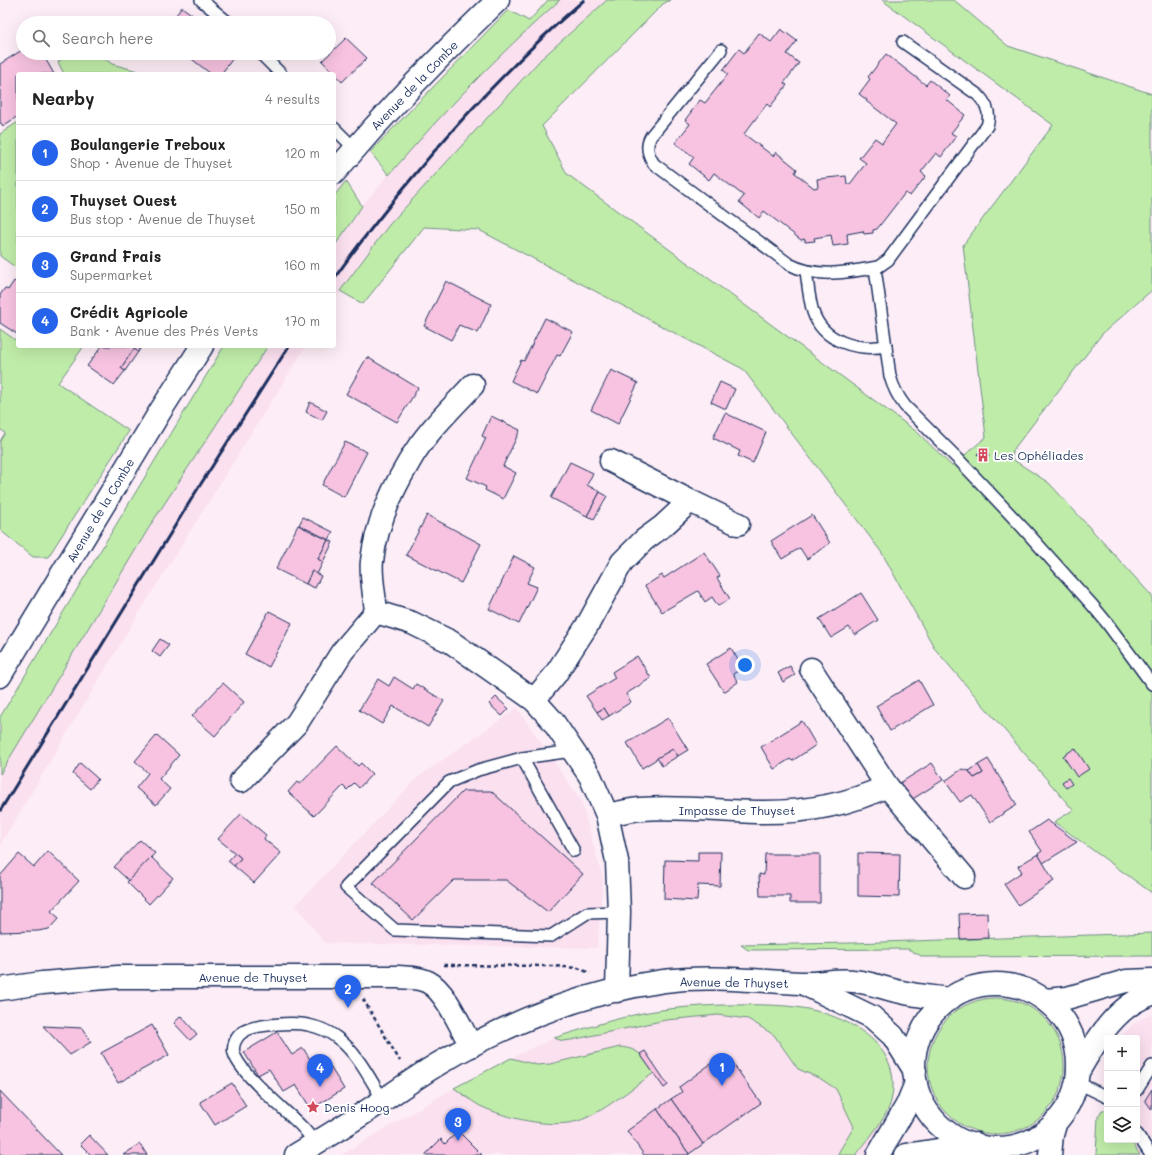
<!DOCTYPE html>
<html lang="en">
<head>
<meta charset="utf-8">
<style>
	:root { --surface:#fff; --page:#f6f6f6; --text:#222; --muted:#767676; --line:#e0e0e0; --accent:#2563eb }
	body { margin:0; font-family:Mali,sans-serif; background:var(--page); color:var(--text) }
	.controls { position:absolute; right:12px; bottom:12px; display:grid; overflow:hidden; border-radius:4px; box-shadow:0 4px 16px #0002 }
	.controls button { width:36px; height:36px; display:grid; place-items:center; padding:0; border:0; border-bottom:1px solid var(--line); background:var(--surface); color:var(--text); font:20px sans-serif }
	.you { position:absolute; left:745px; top:665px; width:14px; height:14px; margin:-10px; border:3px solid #fff; border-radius:50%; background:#1a73e8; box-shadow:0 0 0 6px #1a73e833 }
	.badge { display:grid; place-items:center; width:26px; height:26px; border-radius:50%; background:var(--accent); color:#fff; font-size:13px; font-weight:700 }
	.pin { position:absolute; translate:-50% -33px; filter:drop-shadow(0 1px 2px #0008) }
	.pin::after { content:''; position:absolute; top:21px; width:14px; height:12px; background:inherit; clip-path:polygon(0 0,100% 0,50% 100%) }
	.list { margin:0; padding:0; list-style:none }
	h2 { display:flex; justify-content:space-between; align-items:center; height:52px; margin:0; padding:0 16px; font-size:17px }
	h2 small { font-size:13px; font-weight:400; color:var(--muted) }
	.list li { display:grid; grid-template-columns:26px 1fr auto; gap:12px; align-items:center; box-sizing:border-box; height:56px; padding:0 16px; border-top:1px solid var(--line) }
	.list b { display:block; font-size:15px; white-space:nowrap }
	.list p { margin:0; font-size:13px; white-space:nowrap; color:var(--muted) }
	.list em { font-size:13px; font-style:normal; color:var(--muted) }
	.icon { flex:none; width:22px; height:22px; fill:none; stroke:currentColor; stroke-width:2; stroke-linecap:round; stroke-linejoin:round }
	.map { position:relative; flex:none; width:1152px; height:1155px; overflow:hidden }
	.search { position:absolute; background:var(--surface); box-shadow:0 4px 16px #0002; left:16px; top:16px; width:320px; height:44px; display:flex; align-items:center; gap:10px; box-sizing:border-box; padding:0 14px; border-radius:22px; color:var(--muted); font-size:15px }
	.panel { position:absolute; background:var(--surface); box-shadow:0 4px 16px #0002; left:16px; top:72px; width:320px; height:276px; border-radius:4px }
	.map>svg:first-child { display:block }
	.built { fill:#fbe0ef }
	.green { fill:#c0eca9; stroke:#6e8e84 }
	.building { fill:#f7c3e0; stroke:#1b2f5e }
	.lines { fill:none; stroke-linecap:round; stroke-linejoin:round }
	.lane-casing { stroke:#1b2f5e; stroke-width:14 }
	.street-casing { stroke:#1b2f5e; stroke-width:25 }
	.secondary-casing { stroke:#1b2f5e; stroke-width:25 }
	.path { stroke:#1b2f5e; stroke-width:2.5; stroke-dasharray:4 3; stroke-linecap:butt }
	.lane { stroke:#fff; stroke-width:11 }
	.street { stroke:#fff; stroke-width:22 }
	.secondary { stroke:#fff; stroke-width:22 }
	.rail { stroke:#1b2f5e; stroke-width:3 }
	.labels { text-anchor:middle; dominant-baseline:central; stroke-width:4; stroke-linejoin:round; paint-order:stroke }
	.street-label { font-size:12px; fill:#1b2f5e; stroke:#fff }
	.poi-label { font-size:12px; fill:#1b2f5e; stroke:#fff; text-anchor:start }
</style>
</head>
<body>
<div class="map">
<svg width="1152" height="1155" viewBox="0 0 1152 1155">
	<rect width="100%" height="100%" fill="#fdedf6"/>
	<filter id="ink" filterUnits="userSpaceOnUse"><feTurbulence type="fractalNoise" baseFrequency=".025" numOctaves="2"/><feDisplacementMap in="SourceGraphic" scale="8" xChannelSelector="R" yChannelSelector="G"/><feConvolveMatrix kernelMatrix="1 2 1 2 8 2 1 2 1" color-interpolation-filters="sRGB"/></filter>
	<g filter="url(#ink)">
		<!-- built -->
		<g class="built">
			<polygon points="560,0 607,0 541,59 389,225 334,301 334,247 362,206 424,133 521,35"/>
			<polygon points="268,346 306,346 137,616 0,845 0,774 153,521"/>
			<polygon points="517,708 581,801 603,879 597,948 325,943 296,905 417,778"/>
			<polygon points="723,1005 796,1008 820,1012 841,1019 861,1031 877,1043 888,1058 893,1071 893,1086 891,1103 883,1118 909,1155 341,1155 454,1088 511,1058 554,1038 601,1023 643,1013 684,1007"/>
			<polygon points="1152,1013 1152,1155 1140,1155 1130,1140 1137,1140 1137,1038 1120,1038 1134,1023"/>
		</g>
		<!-- green -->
		<g class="green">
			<path d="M548 0H560C499 54 442 113 389 175L370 152 508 10 529 21Z"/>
			<polygon points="607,0 670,0 663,4 542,126 567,174 917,432 952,466 986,437 963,245 1053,125 882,0 954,0 1008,46 1152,94 1152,290 1102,334 1013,450 1012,459 1049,483 1152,596 1152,893 1054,822 1073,810 935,649 882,553 743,369 479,230 424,227 363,304 340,291 389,225 541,59"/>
			<polygon points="71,53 97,53 112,64 149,74 64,74 58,62"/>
			<polygon points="18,122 18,269 0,256 0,134"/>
			<polygon points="346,181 362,206 334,247 334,196"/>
			<polygon points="0,329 18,342 18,346 84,346 58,383 129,431 48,557 33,557 0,530 0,441 5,433 0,429"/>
			<polygon points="224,346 268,346 153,521 0,774 0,717"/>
			<polygon points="1152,933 1152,956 923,957 908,949 748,950 741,945 852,943"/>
			<circle cx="996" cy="1066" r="68"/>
			<path d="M723 1005C755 1005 789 1003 820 1012 862 1024 903 1053 891 1101 888 1116 866 1142 856 1155H837L854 1127 836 1089 821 1079 798 1069 774 1035 748 1019 718 1015 666 1020 571 1040 563 1041 554 1038C583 1029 613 1019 643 1013 670 1008 696 1006 723 1005Z"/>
			<path d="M620 1047C641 1049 643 1057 654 1073 633 1087 601 1114 578 1121 550 1129 506 1118 480 1106 471 1101 463 1094 454 1088L511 1058 537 1065 550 1064Z"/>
			<polygon points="1102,1110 1107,1110 1107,1140 1130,1140 1140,1155 1096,1155 1098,1117"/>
		</g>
		<!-- building -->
		<g class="building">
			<polygon points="182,7 203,23 170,23"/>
			<polygon points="781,29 797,41 787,54 799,63 784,83 787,85 770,107 767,104 744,134 773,156 776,152 797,169 795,173 814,188 818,187 817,179 846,176 847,184 850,184 866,163 859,158 875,138 882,143 896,124 866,101 867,100 859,94 870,79 868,77 886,54 926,85 930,80 950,96 947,100 965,115 951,133 956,136 941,157 936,153 921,172 926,176 910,196 905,193 877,229 873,230 873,233 864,234 863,231 847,234 848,244 833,246 831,235 814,238 815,241 805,242 805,239 801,240 764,211 759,218 739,202 744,196 714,173 709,180 689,164 694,157 675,143 690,124 685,120 700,100 705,103 728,74 723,70 739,49 744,53 759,33 771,42"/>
			<polygon points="346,38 367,58 342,82 322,61"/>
			<polygon points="22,50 25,55 28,53 42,53 54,74 18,74 18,116 3,126 1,123 0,123 0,64"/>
			<polygon points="184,53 237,53 221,74 211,74"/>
			<polygon points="14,281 18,284 18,333 17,334 0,323 0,295 5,288 8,290"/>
			<polygon points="446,281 491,304 478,333 459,325 451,340 424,326"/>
			<polygon points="545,318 573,332 560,356 557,355 537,394 511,381 521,360 524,361"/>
			<polygon points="102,346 142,346 138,352 134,349 121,368 125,371 114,385 87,366"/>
			<polygon points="134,349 138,352 125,371 121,368"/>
			<polygon points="367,357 418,388 397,422 346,394"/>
			<polygon points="611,370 638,383 618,424 591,410"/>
			<polygon points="720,382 735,389 726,409 711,402"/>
			<polygon points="310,402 327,411 322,420 306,412"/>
			<polygon points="725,413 766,432 753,463 738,456 740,451 713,438"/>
			<polygon points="491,416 520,430 503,466 516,473 503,499 485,490 486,487 467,478 486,438 482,436"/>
			<polygon points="345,442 367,452 344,497 322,485"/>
			<polygon points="983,449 989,456 983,461 977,454"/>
			<polygon points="570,462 593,473 587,485 600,492 587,516 551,498"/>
			<polygon points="600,492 607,496 594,519 587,516"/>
			<polygon points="427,515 481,544 461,583 406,555"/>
			<polygon points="812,515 830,543 807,559 800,548 782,559 771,541"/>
			<polygon points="303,517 333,532 329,540 299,525"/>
			<polygon points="298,525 328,540 318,559 323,562 317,574 312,571 306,584 276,569"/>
			<polygon points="328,540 333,542 323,562 318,559"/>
			<polygon points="704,552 720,576 717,578 730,599 718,606 712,597 705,602 698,591 662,612 645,586 662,575 664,578"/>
			<polygon points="514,556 535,567 527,583 537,587 519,624 489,609"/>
			<polygon points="312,571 321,576 315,588 306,584"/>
			<polygon points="861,593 878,620 855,635 849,627 831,638 819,619"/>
			<polygon points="269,611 292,623 269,667 245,654"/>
			<polygon points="160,639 169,645 160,657 152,651"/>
			<polygon points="731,648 743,668 733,674 738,682 724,692 706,664"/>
			<polygon points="637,656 651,678 626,694 631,702 609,716 604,708 597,712 586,696 615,678 612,672"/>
			<polygon points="790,666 795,675 783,682 778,673"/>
			<polygon points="394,677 413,689 416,684 444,701 428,727 393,706 382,724 359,710 378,679 389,686"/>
			<polygon points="919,680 933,705 890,731 876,706"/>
			<polygon points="223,683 244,702 215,736 192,716"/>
			<polygon points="496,697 509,709 502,716 489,704"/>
			<polygon points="604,708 609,716 602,720 597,712"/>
			<polygon points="668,718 688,750 678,756 673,749 642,768 627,743"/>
			<polygon points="802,721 816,745 792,761 790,759 774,769 761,747"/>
			<polygon points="157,735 179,755 159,779 170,789 156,805 136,788 148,773 135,761"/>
			<polygon points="337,746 358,766 361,763 372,774 359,788 354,783 347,790 343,786 314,816 288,792 297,782 300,784"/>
			<polygon points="1075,748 1089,769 1077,777 1063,756"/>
			<polygon points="673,749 678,756 662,766 657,758"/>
			<polygon points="988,759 1017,805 990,822 972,795 960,802 945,781 962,769 969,771 974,778 983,773 978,765"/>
			<polygon points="80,763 98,779 90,789 73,774"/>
			<polygon points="932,763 943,780 911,800 900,783"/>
			<polygon points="978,765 983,773 974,778 969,771"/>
			<polygon points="1068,778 1072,784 1066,788 1062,782"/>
			<polygon points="463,791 491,791 583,874 548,912 506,880 454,880 413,920 373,883"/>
			<polygon points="241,814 266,835 264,839 281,853 254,883 234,866 241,858 218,839"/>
			<polygon points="1047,820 1077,842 1043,863 1038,854 1042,851 1029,832"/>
			<polygon points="140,840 155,853 129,881 114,867"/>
			<polygon points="48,851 79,881 51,911 59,918 49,929 38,931 0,932 0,876 19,854 34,867"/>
			<polygon points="698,852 721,852 720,886 698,885 697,901 664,899 665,860 698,861"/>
			<polygon points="235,853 241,858 234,866 228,861"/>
			<polygon points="858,853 900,854 899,897 858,896"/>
			<polygon points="765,854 820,854 820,903 790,903 790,896 760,896 759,874 764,875"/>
			<polygon points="1038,854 1054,881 1018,905 1004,884 1022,872 1018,866"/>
			<polygon points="151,857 173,878 149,904 127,882"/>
			<polygon points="987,913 988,938 960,939 959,914"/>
			<polygon points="181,1016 197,1034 190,1040 174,1023"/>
			<polygon points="152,1025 169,1055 118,1083 101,1053"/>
			<polygon points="43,1026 82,1028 91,1042 70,1055"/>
			<polygon points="277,1032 292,1055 303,1048 318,1072 329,1065 344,1089 311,1109 296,1085 284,1092 269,1069 258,1075 244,1052"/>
			<polygon points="645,1051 668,1085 664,1088 640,1054"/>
			<polygon points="723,1055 727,1060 729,1058 761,1103 703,1144 671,1099 682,1092 679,1087"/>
			<polygon points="232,1083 246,1106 215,1125 200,1102"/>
			<polygon points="1152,1089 1152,1110 1145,1100"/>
			<polygon points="0,1091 61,1155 0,1155"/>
			<polygon points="671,1099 703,1144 689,1154 657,1109"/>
			<polygon points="657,1109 689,1154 688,1155 644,1155 627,1131"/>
			<polygon points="458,1131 482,1155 425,1155 441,1139 445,1144"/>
			<polygon points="89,1135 108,1155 91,1155 80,1144"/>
			<polygon points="140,1144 147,1155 123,1155"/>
		</g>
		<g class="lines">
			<!-- lane casing -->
			<g class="lane-casing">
				<g id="lane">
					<polyline points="201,0 229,23"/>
					<path d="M721 50 651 136C645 146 648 155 654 164L789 264C815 278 844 273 872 268L878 267 888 260 987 126C991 114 987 104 978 95L903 42"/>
					<polyline points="260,53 281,74"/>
					<polyline points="334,128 355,149"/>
					<path d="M875 268 890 376C893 387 898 397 905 406L959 460 1024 529 1093 606 1107 623 1152 684"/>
					<path d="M806 271C808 285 809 299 813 312 823 342 857 351 886 346"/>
					<polyline points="572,751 522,758 478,770 449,782 346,887 395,930 551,936 587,913 619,912"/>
					<polyline points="522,758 574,851"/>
					<polyline points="1076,1082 1107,1097"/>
					<polyline points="1137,1090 1152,1066"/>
					<polyline points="1137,1134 1151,1155"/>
					<path d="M315 1143C311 1138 307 1132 302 1127 287 1111 239 1073 234 1053 232 1046 236 1036 243 1032 254 1024 295 1022 308 1025 318 1027 328 1031 336 1037 357 1052 370 1079 383 1100"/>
				</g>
			</g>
			<!-- street casing -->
			<g class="street-casing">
				<g id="street">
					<path d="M334 173C386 112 440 55 498 0"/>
					<polyline points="690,501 738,524"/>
					<polyline points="376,612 412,623 451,642 534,700 552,720 590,776 607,815 617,861 619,912 617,991"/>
					<polyline points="0,676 161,410 202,346"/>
					<polyline points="534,700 555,675 588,624 622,562 644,540 663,526 690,501 611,461"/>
					<path d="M241 781 297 723 342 652 376 612C375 598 370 574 372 561 376 526 391 492 409 462 425 433 451 409 473 385"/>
					<polyline points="887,786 964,877"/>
					<path d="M607 815C618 813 629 810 640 809 678 806 718 811 756 812 802 813 846 806 887 786L811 669"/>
					<polyline points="878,1155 907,1105 916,1083"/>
					<polyline points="906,1155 976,1144"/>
				</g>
			</g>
			<!-- secondary casing -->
			<g class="secondary-casing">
				<g id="secondary">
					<polyline points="804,984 872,1017 893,1036 915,1071"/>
					<circle cx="996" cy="1066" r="82"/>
					<path d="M0 989 42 983 118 977H398C408 978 419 977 428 982 446 991 461 1028 471 1046"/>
					<polyline points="1045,1000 1067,998 1126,981 1152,980"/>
					<path d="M1078 1072C1096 1041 1116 1005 1152 994"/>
					<path d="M296 1155C321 1140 346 1125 370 1109 393 1094 415 1078 438 1064 507 1023 584 992 664 981 709 975 756 981 801 983 818 984 836 979 853 981 870 982 885 989 901 992 917 996 934 997 950 999"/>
					<polyline points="1050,1155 1052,1135 1056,1121"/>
				</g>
			</g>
			<!-- path -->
			<g class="path">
				<polyline points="444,965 552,966 578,968 590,973"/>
				<polyline points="363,999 400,1061"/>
			</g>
			<!-- lane -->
			<use href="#lane" class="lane"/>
			<!-- street -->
			<use href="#street" class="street"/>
			<!-- secondary -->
			<use href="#secondary" class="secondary"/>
			<!-- rail -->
			<g class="rail">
				<path d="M334 279C355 248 379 219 402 190 457 122 517 58 584 0"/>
				<polyline points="0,811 197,490 289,346"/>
			</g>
		</g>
	</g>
	<!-- icons -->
	<defs>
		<g id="building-bare" transform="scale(1.08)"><path d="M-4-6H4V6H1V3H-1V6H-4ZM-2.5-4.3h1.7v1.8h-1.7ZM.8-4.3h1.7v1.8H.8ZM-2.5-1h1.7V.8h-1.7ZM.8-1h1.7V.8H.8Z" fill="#d1495b" stroke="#fff" stroke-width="2.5" paint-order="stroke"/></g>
		<g id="sight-bare" transform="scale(1.08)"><path d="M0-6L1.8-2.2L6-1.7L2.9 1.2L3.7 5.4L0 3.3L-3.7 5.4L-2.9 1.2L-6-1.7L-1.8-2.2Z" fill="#d1495b" stroke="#fff" stroke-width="2.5" paint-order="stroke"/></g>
	</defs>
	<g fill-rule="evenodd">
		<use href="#building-bare" x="983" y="455"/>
		<use href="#sight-bare" x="313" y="1107"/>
	</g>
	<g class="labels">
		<!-- street labels -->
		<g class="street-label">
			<text transform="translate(414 85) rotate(-46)">Avenue de la Combe</text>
			<text transform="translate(100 510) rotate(-59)">Avenue de la Combe</text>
			<text x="737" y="810">Impasse de Thuyset</text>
			<text x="253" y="977">Avenue de Thuyset</text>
			<text transform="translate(734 982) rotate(1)">Avenue de Thuyset</text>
		</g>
		<!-- poi labels -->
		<g class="poi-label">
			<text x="994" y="455">Les Ophéliades</text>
			<text x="324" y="1107">Denis Hoog</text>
		</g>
	</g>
</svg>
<div class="controls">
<button>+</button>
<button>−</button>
<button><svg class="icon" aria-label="layers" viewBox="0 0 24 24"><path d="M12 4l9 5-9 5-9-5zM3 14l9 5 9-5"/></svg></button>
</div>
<div class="you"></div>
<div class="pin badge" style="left:722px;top:1086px">1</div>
<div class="pin badge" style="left:348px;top:1008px">2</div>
<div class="pin badge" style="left:458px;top:1141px">3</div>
<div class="pin badge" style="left:320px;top:1087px">4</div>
<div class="search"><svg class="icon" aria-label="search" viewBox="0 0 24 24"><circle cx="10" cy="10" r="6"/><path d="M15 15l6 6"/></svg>Search here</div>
<section class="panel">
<h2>Nearby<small>4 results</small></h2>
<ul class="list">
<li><span class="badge">1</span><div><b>Boulangerie Treboux</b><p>Shop · Avenue de Thuyset</p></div><em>120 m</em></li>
<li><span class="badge">2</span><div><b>Thuyset Ouest</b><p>Bus stop · Avenue de Thuyset</p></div><em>150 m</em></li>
<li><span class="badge">3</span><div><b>Grand Frais</b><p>Supermarket</p></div><em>160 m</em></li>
<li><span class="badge">4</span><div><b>Crédit Agricole</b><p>Bank · Avenue des Prés Verts</p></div><em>170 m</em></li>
</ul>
</section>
</div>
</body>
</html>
